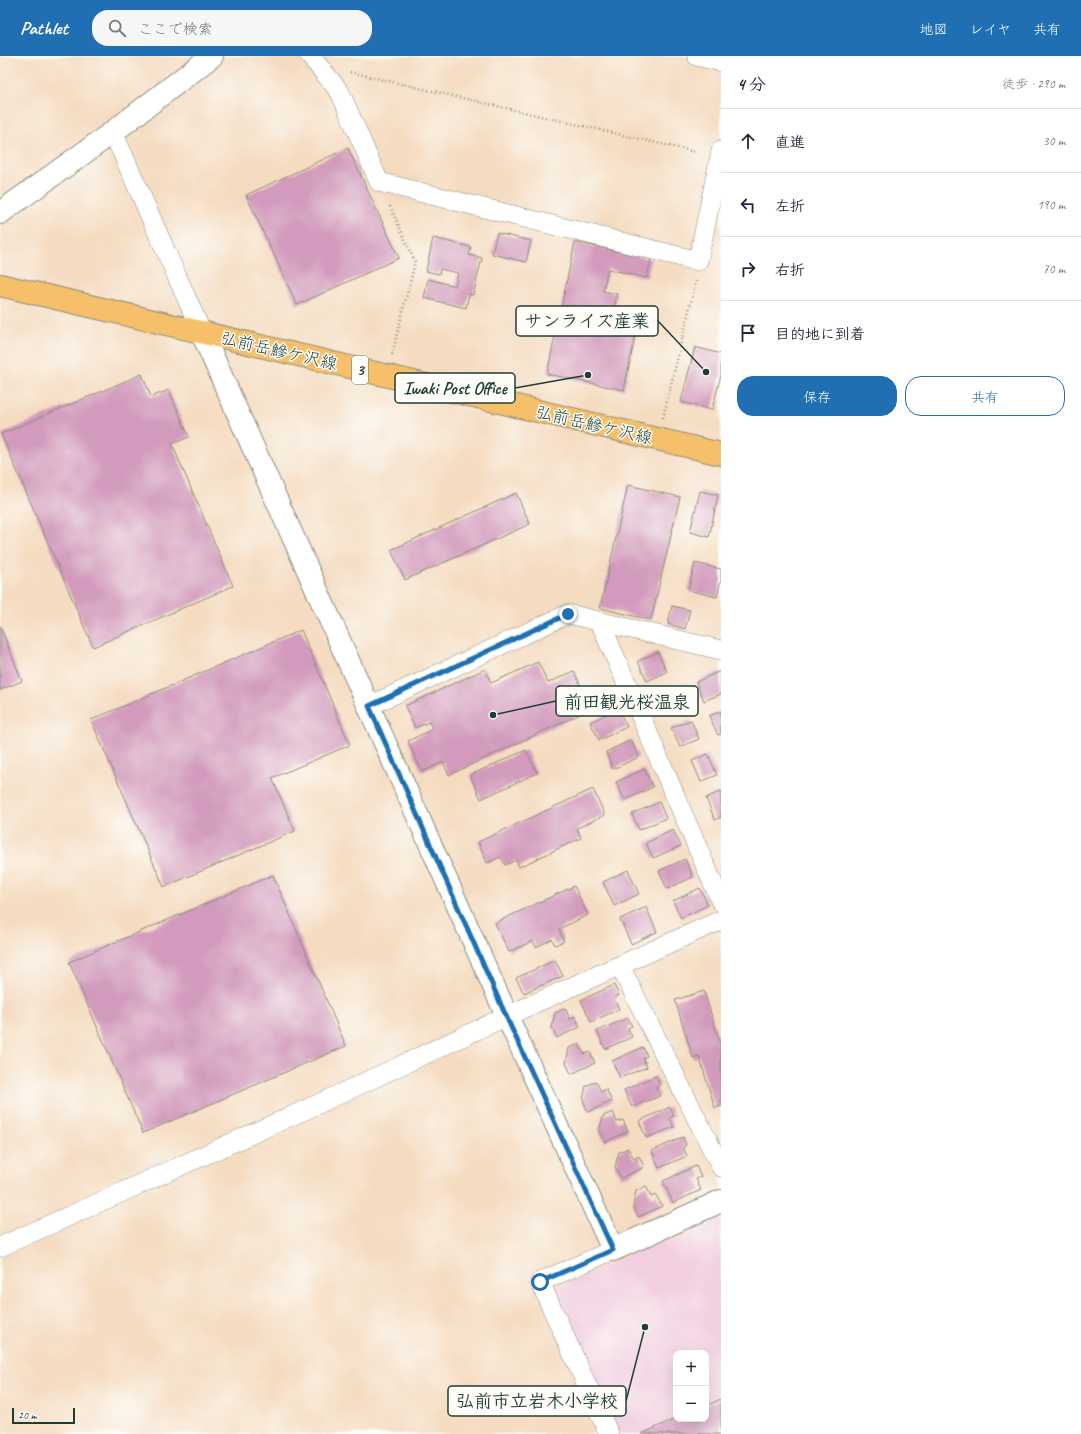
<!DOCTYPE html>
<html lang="ja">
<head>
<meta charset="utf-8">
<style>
	:root { --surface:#fff; --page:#f6f6f7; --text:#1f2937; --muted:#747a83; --line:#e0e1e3; --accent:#1f6fb2 }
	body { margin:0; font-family:Caveat,"Klee One",sans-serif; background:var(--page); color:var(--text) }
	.controls { position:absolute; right:12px; bottom:12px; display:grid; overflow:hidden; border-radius:8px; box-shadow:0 4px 16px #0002 }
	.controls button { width:36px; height:36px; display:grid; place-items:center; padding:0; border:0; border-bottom:1px solid var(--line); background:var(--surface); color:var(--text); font:20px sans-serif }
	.scale { position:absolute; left:12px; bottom:10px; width:63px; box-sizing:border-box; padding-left:4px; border:2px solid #1f3d34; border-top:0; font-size:11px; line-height:14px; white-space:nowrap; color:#1f3d34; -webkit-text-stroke:3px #fdfcf7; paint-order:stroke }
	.stop { position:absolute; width:12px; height:12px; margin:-9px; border:3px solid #1f6fb2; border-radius:50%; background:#fff }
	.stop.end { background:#1f6fb2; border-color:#fff; box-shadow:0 1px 4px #0008 }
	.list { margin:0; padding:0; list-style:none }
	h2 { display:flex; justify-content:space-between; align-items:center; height:52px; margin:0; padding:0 16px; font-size:17px }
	h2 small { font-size:13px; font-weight:400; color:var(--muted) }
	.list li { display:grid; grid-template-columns:26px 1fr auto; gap:12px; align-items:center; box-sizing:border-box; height:64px; padding:0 16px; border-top:1px solid var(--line) }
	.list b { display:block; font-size:15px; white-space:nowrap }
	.list em { font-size:13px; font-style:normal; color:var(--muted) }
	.actions { display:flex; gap:8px; padding:12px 16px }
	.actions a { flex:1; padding:9px 0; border:1px solid var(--accent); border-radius:16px; text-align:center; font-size:14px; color:var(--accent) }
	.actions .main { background:var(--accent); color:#fff }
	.icon { flex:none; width:22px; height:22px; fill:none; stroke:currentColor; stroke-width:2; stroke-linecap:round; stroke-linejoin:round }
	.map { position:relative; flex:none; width:721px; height:1378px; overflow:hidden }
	header { display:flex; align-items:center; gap:24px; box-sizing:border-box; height:56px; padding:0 20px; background:var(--accent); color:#fff }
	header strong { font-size:19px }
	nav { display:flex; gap:22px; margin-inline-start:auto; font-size:14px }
	.search { width:280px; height:36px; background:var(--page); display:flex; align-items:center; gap:10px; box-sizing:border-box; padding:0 14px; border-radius:16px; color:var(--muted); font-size:15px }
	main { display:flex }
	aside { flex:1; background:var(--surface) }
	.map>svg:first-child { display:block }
	.built { fill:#f2cfe1; fill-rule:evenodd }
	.building { fill:#d29abc }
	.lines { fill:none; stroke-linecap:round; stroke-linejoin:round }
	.minor-casing { stroke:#8a8c7a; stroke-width:20 }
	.tertiary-casing { stroke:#8a8c7a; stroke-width:24 }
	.primary-casing { stroke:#8a8c7a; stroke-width:24 }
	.path { stroke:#8a8c7a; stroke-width:2.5; stroke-dasharray:1 3; stroke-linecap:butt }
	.minor { stroke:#fff; stroke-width:19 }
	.tertiary { stroke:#fff; stroke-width:22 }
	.primary { stroke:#f6c06b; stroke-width:22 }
	.route { stroke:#1f6fb2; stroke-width:5 }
	.labels { text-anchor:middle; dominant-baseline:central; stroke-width:3; stroke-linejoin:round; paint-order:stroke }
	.shield { fill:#fdfcf7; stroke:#62766e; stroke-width:1 }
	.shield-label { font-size:16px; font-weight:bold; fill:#1f3d34 }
	.street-label { font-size:17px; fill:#1f3d34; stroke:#fdfcf7 }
	.leader { fill:none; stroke:#1f3d34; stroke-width:1.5 }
	.callout-dot { fill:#1f3d34; stroke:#fdfcf7; stroke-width:1.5 }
	.callout { fill:#fdfcf7; stroke:#1f3d34; stroke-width:1.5 }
	.callout-label { font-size:18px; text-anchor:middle; font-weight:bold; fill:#1f3d34 }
</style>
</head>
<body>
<header>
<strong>Pathlet</strong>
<div class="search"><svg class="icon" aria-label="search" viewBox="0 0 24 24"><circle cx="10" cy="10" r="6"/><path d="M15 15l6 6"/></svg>ここで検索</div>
<nav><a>地図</a><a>レイヤ</a><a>共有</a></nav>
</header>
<main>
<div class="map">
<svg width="721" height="1378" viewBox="0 0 721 1378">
	<rect width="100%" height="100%" fill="#fdfcf7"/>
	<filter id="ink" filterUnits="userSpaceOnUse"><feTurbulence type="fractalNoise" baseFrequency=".025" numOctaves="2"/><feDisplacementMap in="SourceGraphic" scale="8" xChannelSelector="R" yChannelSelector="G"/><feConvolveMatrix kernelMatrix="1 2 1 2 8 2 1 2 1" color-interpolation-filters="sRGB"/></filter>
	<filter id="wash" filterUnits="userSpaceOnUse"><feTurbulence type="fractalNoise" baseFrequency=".012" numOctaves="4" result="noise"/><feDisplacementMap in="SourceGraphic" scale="16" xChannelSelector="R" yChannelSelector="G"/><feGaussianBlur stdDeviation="0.9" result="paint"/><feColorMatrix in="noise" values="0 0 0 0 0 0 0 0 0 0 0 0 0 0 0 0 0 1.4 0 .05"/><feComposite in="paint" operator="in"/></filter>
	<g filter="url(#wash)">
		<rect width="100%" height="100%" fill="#f5dcc1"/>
		<!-- built -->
		<path class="built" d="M721 1158V1378H619L556 1246 557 1232ZM676 1297H706V1363H676Z"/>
		<g id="blocks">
			<!-- building -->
			<g class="building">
				<polygon points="348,92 399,202 297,249 246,139"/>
				<polygon points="497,177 531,185 526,206 492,198"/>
				<polygon points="433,182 471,191 469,199 482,202 473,239 469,238 466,252 424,242 428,223 455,230 458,217 440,213 439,218 426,215"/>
				<polygon points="575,186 651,203 647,222 608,213 603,235 617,238 614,252 640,257 624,334 547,318"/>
				<polygon points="695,291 721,298 721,319 712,354 681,346"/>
				<polygon points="142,318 151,341 169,334 189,381 172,388 233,530 93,591 1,378"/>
				<polygon points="628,429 680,441 651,564 600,552"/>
				<polygon points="700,435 718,439 709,481 690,476"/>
				<polygon points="516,437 530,468 405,524 391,494"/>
				<polygon points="695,507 721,513 721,524 717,541 688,534"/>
				<polygon points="672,550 690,554 685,573 668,568"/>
				<polygon points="0,570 22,625 0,634"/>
				<polygon points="301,574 350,689 272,722 295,775 164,831 91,664"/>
				<polygon points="658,596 667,616 647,625 638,605"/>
				<polygon points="538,606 548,627 574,615 591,653 449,719 443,706 422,716 408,685 433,673 429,666 415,672 405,650 485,613 491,627"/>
				<polygon points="720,615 721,638 704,645 696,626"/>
				<polygon points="618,653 627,671 599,684 590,666"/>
				<polygon points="721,655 721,678 718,679 709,660"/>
				<polygon points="691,664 699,683 680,691 671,672"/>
				<polygon points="631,684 639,701 613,713 606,696"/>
				<polygon points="526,694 537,717 481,743 470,719"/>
				<polygon points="708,698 717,719 701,726 692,705"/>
				<polygon points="644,713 653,731 625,744 616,726"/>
				<polygon points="593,733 605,759 577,772 581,782 519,811 516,804 505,809 501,801 487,807 478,786"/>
				<polygon points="721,735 721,761 715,764 706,742"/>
				<polygon points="659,746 666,762 639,774 632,758"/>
				<polygon points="673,774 681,790 653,802 646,787"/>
				<polygon points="685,803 693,821 667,833 659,815"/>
				<polygon points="628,814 639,838 614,850 603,826"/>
				<polygon points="273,819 346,990 143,1077 69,906"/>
				<polygon points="574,830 588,859 559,873 564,885 555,889 552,883 536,891 533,885 509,896 495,867"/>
				<polygon points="700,832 708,849 681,862 673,845"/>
				<polygon points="646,851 657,876 631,888 620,863"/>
				<polygon points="555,904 563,920 524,937 516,922"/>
				<polygon points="614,929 619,939 614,942 619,953 591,966 581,944"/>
				<polygon points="704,935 721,990 721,1050 715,1052 699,1000 693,1002 675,944"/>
				<polygon points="565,952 570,963 575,960 580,971 557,982 552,971 555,957"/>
				<polygon points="628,962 632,970 628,972 632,981 605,993 597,975"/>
				<polygon points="579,988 584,998 590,996 595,1007 571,1018 566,1007 569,992"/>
				<polygon points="643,991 647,1000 643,1002 647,1011 620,1022 612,1005"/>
				<polygon points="656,1020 660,1029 656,1031 660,1040 632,1051 624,1034"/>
				<polygon points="596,1025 601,1036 606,1033 612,1045 588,1056 583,1044 586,1030"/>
				<polygon points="670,1051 674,1060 670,1062 674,1071 646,1082 639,1065"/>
				<polygon points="613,1056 617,1066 623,1064 628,1075 605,1086 599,1075 603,1060"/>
				<polygon points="683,1081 686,1089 683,1091 687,1100 659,1112 652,1095"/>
				<polygon points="628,1092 634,1103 639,1100 644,1111 621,1122 615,1111 619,1096"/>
				<polygon points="696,1110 701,1121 696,1123 701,1134 673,1147 663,1125"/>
				<polygon points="646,1130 651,1141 656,1139 662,1150 638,1161 633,1150 636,1135"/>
				<polygon points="721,1343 721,1378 641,1378 675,1363 706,1363 706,1350"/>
			</g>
		</g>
	</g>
	<g filter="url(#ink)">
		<use href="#blocks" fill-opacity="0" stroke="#8a8c7a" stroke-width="1"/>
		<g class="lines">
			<!-- minor casing -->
			<g class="minor-casing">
				<g id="minor">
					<polyline points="310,0 340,36 379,126 698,205 721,95"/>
					<polyline points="697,0 721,6"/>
					<polyline points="113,76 202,277"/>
					<polyline points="600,566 721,846"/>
					<polyline points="369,650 568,558 721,594"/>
					<polyline points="620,910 721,1111"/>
					<polyline points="0,1191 316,1049 520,954 721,864"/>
					<polyline points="609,1378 540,1226 613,1194"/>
				</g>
			</g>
			<!-- tertiary casing -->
			<g class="tertiary-casing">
				<g id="tertiary">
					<polyline points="0,157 113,76 212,0"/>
					<polyline points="202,277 507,960 613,1194 721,1145"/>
				</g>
			</g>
			<!-- primary casing -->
			<g class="primary-casing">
				<polyline id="primary" points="0,229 721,398"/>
			</g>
			<!-- path -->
			<g class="path">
				<polyline points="350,16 700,97"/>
				<polyline points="390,150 415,206 392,299"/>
				<polyline points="663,362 696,225"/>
			</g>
			<!-- minor -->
			<use href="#minor" class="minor"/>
			<!-- tertiary -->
			<use href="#tertiary" class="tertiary"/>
			<!-- primary -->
			<use href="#primary" class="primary"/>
		</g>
	</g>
	<g class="lines" filter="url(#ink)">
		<!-- route -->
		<polyline class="route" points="540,1226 613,1194 506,960 369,650 568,558"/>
	</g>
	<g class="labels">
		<!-- shield labels -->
		<rect class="shield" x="352" y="300" width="16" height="28" rx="3"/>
		<g class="shield-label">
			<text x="360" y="314">3</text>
		</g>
		<!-- street labels -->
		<g class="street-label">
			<text transform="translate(279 295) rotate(13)">弘前岳鰺ケ沢線</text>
			<text transform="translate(594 369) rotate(13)">弘前岳鰺ケ沢線</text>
		</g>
	</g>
	<!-- callouts -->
	<path class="leader" d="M706 316L658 265M588 319L515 332M493 659L556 645M645 1271L626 1345"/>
	<g class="callout-dot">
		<circle cx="706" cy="316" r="4"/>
		<circle cx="588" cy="319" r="4"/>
		<circle cx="493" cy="659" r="4"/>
		<circle cx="645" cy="1271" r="4"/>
	</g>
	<g class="callout">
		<rect x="516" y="250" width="142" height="30" rx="4"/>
		<rect x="395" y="317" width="120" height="30" rx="4"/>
		<rect x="556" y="630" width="142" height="30" rx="4"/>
		<rect x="448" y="1330" width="178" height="30" rx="4"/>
	</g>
	<g class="callout-label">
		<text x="587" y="271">サンライズ産業</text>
		<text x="455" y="338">Iwaki Post Office</text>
		<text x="627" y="652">前田観光桜温泉</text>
		<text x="537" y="1351">弘前市立岩木小学校</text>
	</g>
</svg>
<div class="controls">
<button>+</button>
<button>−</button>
</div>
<div class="scale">20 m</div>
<div class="stop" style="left:540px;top:1226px"></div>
<div class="stop end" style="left:568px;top:558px"></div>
</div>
<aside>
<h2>4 分<small>徒歩 · 290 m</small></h2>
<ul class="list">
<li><svg class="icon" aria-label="ahead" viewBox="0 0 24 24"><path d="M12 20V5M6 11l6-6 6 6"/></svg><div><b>直進</b></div><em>30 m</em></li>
<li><svg class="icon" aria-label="left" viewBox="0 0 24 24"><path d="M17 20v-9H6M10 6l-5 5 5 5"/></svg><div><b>左折</b></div><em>190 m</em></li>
<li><svg class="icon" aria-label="right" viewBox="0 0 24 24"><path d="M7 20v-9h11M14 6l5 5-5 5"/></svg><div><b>右折</b></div><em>70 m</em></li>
<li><svg class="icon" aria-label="arrive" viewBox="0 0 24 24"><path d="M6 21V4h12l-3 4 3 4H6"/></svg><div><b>目的地に到着</b></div></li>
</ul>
<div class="actions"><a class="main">保存</a><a>共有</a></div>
</aside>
</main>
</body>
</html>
